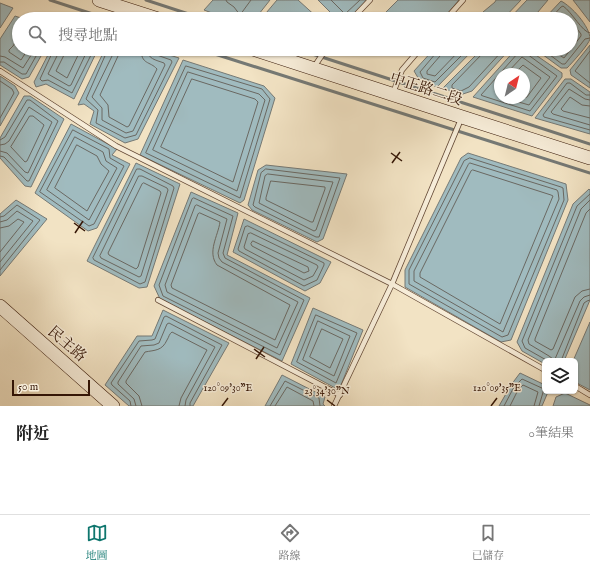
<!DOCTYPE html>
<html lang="zh-TW">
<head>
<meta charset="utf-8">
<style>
	:root { --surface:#fff; --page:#f6f6f6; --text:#222; --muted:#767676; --line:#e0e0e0; --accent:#0f766e }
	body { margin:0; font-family:"IM FELL English","Noto Serif TC",serif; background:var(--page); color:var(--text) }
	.controls { position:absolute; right:12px; bottom:12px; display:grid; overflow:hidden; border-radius:6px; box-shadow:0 1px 3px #0004 }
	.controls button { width:36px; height:36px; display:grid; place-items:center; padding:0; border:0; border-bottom:1px solid var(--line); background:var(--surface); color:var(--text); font:20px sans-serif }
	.compass { position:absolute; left:494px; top:68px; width:36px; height:36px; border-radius:50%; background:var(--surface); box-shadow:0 1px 3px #0004; rotate:35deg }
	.scale { position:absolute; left:12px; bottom:10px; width:78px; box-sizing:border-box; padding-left:4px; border:2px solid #351606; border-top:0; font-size:11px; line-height:14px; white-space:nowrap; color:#351606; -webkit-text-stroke:3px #f7edd9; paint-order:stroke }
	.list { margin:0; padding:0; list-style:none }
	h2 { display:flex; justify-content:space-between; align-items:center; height:52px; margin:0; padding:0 16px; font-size:17px }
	h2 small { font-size:13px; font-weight:400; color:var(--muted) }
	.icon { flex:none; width:22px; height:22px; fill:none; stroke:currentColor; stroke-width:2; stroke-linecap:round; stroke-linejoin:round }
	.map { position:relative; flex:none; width:590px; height:406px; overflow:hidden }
	.search { position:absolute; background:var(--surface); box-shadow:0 1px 3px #0004; left:12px; right:12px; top:12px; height:44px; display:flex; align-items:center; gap:10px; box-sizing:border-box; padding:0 14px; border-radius:22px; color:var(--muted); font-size:15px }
	.sheet { height:108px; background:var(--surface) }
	nav { display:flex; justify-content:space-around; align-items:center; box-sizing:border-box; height:56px; border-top:1px solid var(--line); background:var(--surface); font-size:11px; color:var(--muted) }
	nav a { display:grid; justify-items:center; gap:2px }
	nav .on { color:var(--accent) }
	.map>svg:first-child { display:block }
	.water { fill:#a0bbbf; stroke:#757975; fill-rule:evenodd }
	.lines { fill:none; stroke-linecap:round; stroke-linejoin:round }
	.shore { stroke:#6a6862; stroke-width:1 }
	.stream { stroke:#757975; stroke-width:3 }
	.lane-casing { stroke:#644936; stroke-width:6 }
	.secondary-casing { stroke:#351606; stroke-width:14 }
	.lane { stroke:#f7edd9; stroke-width:4.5 }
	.secondary { stroke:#f7edd9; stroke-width:13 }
	.ticks { fill:none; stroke:#351606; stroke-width:1.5 }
	.labels { text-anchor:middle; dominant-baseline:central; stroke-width:3; stroke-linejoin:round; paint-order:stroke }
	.street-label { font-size:15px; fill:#351606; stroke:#f7edd9 }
	.ticks-label { font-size:10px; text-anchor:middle; fill:#351606; stroke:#f7edd9; stroke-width:3; stroke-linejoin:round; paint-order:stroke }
</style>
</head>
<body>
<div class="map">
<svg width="590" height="406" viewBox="0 0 590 406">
	<rect width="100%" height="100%" fill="#f2e3c4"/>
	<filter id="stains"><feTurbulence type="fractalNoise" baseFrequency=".005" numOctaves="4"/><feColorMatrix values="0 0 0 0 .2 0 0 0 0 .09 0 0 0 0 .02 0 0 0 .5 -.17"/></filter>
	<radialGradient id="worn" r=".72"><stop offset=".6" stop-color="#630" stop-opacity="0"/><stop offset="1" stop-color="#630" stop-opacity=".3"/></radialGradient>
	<!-- water -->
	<g class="water">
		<polygon points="213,0 270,0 255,19 228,19 204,10"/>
		<polygon points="277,0 298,0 319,19 261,19"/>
		<polygon points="318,0 373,0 353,19 337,19"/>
		<polygon points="398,0 459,0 443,19 379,19"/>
		<polygon points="496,0 521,0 503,19 493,19 483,12 495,2"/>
		<polygon points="527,0 548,0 532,19 509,19"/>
		<polygon points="573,0 590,0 590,22"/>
		<path d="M561 1C571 6 590 26 590 39 589 44 572 63 567 68H561L535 49H571V19H544Z"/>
		<polygon points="0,3 13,8 0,28"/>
		<polygon points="15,16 24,19 19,19 19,49 45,49 29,77 22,79 0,65 0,39"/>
		<polygon points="590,45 590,88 571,75 570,70"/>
		<polygon points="51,49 98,49 74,99 46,84 36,87 34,82"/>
		<polygon points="105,49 150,49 179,58 138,139 125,143 90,124 94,111 84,104 78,105"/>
		<polygon points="434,49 474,49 437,87 420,81 414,71"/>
		<polygon points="482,49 510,49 472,91 460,95 443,88"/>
		<path d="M516 49H527L562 73V77L532 116 473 97ZM500 74H524V98H500Z"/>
		<polygon points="183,60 264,86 275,98 244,200 240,203 140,155"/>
		<polygon points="0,76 15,86 19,93 0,126"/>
		<polygon points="565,79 571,79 590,92 590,134 535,118"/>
		<polygon points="24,96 30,96 64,119 31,187 25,186 0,158 0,138"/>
		<polygon points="71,124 117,149 112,155 130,164 97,228 88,231 35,193"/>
		<polygon points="468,153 566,184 568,200 511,340 501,342 405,287 405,270 461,158"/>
		<polygon points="136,163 180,184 147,287 139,288 87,261"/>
		<polygon points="266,165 347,174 323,239 317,242 252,210 248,205 258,170"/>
		<polygon points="589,189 590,190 590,300 564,361 545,361 545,364 522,351 517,342 573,204"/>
		<polygon points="191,192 238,213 227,255 310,298 282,361 160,299 154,286"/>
		<polygon points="16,200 47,219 0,276 0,214"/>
		<polygon points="244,219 331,262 320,283 305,291 233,252"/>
		<polygon points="313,308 363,330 339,390 291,364"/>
		<polygon points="163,310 229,343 193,406 129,406 105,385 137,336 152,336"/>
		<polygon points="590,322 590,390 575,382 575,361 573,361"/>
		<polygon points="520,373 545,385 545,391 548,391 548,392 542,406 499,406 511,385"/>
		<polygon points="282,375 325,397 323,404 325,406 265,406"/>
		<polygon points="565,393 590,405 590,406 553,406 556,397"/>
	</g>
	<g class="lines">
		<!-- shore -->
		<g class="shore">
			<polyline points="226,0 227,2 234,7 240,15 251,0"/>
			<polyline points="331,0 345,14 360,0"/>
			<path d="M550 19 561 7 563 6C572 12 582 32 590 33"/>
			<polyline points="19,37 13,46 9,50 9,52 21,60 28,49"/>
			<polyline points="54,49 40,79 42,81 48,80 72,93 94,49"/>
			<polyline points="59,49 58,54 48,74 69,86 71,85 88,49"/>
			<polyline points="65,49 64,55 56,71 67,78 68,76 81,49"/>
			<polyline points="108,49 86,99 98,110 96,123 125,138 136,135 172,62 171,60 154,54 152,49"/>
			<path d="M114 49 113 54 92 97 102 108V120L126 133 133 131 165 65 164 63C156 60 147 59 147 49"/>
			<path d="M120 49 118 56 100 95 108 105 109 117 127 127 129 126 157 69C150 61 141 65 141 49"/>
			<polyline points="437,49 436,53 420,72 423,78 435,82 468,49"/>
			<polyline points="442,49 440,56 427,71 427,74 435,76 461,49"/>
			<polyline points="484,49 483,53 452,85 452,88 461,91 469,87 504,49"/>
			<polyline points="519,49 518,53 481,95 483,96 530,111 557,76 527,54 526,49"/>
			<polyline points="542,49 562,64 565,64 585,39 590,38"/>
			<polyline points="550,49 564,58 581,36 581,34 571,21"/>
			<polyline points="590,51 575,71 590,83"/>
			<polyline points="0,56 5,57 23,68 35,49"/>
			<polyline points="0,62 4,62 22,74 26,74 40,49"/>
			<polygon points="186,66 262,89 270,99 240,198 146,153"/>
			<polygon points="188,72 259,94 265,100 237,191 153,150"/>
			<polyline points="514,74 523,65 541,78 527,97 524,98"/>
			<polygon points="192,79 255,99 258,102 233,182 161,147"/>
			<polyline points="0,81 12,89 14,93 0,118"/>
			<polyline points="590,95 586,95 570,83 567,83 543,115 544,117 590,130"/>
			<polyline points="505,98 529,105 550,77 522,57 506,74"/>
			<polyline points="590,100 585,99 569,89 551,112 553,114 590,125"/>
			<polyline points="590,106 582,105 570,97 561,109 563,111 590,118"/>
			<polygon points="30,116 33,116 44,125 27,161 25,162 11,147"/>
			<polygon points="73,130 109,149 110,158 124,166 94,224 89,226 40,192"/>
			<polygon points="75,137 103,152 106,161 117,168 89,220 47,190"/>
			<polyline points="0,140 5,137 27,100 30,100 58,121 29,181 27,181 4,157 0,156"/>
			<polyline points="0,145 5,144 9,141 29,107 52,122 28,173 25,172 7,153 0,151"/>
			<polygon points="77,145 97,156 101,164 109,171 87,211 55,188"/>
			<polygon points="470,158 561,187 563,188 564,200 508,335 502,337 409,284 409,270 464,161"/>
			<polygon points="470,163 557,190 558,192 559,199 503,332 414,281 414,271 468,165"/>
			<polygon points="137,169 140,169 173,186 174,188 145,282 140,284 94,260 93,258"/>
			<polygon points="266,169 340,178 319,237 316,237 255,207 253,205 261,173"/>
			<polygon points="473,170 551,195 553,196 500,324 420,277 420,273 471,171"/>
			<polygon points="268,174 333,182 316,230 314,231 259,203 265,176"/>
			<polygon points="139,176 142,176 167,188 168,190 141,276 139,277 101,258 100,256"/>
			<polygon points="271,181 325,187 325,189 313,222 311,222 266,200 266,198"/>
			<polygon points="144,183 160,191 161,193 138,267 136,269 109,255 108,253 142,184"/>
			<polygon points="194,198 233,216 223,253 225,258 304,300 280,355 163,296 159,285 192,199"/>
			<polyline points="590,200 581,209 528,340 529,344 549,356 553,359 555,359 580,301 584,297 590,295"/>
			<polygon points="197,205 227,219 218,253 219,258 222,262 298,302 277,348 167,292 165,285 195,206"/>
			<polyline points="590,209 586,213 535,339 535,341 551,350 553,349 575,297 582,291 590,289"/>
			<path d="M200 213 220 222C218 236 207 252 217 265L290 305 275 340 172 288 171 285 198 214Z"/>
			<polyline points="0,217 4,216 17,205 40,220 0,270"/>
			<polyline points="0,222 7,220 17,211 33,221 0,262"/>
			<polygon points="248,226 324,263 324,265 317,280 304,286 239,251 238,249 245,227"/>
			<polyline points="0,228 9,226 18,219 24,222 0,252"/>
			<polygon points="251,233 317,265 318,267 313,276 304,280 245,249 244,247 248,234"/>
			<polygon points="253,241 308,267 309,271 304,273 252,246 251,244"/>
			<polygon points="316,315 357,333 336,383 297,362"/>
			<polygon points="318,321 350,336 334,376 303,360"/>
			<polygon points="322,329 343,339 330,368 310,357"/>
			<polyline points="548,361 525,348 522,341 577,206 590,194"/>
			<polyline points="561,361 584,303 587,301 590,300"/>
			<polyline points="131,406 130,401 112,385 111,383 139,341 152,340 155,339 164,317 166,316 222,345 190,403 190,406"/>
			<polyline points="136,406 134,399 118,384 118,382 141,346 154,345 159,343 167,324 169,323 215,347 186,400 185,406"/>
			<path d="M142 406 139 396 126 383V381L145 352C155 350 162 351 167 340 169 337 169 334 172 332L207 350 181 398 179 406"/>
			<polyline points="270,406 285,381 319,398 320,406"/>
			<polyline points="275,406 287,387 313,401 314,406"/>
			<polyline points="504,406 514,387 522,379 544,389 539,406"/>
			<polyline points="510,406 518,390 523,385 538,392 534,406"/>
		</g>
		<!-- stream -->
		<g class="stream">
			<polyline points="50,0 108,19"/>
			<polyline points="146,0 204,19"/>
			<polyline points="199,49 590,173"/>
			<polyline points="297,49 590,144"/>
		</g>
		<!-- lane casing -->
		<g class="lane-casing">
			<g id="lane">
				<polyline points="352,19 370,0"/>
				<polyline points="446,19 463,0"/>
				<polyline points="314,67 326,49"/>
				<polyline points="0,71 116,146 392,284 545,370"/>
				<polyline points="393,93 402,70 420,49"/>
				<polyline points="158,300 340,395"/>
				<polyline points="575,386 590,395"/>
				<polyline points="334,406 392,284 461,119"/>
			</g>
		</g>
		<!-- secondary casing -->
		<g class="secondary-casing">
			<g id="secondary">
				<polyline points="99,0 158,19"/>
				<polyline points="253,49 462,117 590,158"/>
				<polyline points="0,306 113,406"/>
			</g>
		</g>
		<!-- lane -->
		<use href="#lane" class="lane"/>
		<!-- secondary -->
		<use href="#secondary" class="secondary"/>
	</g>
	<!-- ticks -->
	<path class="ticks" d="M391 153 402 161M392 163 400 152M74 223 85 231M75 233 83 221M254 349 265 357M256 359 264 347M327 400 335 406M222 406 228 398M491 406 497 398"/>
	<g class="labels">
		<!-- street labels -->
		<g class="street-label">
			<text transform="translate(426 89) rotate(18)">中正路二段</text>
			<text transform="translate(67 344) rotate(41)">民主路</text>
		</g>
	</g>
	<g class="ticks-label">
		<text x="228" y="391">120°09'30"E</text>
		<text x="497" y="391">120°09'35"E</text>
		<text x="327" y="394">23°34'30"N</text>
	</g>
	<rect width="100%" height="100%" filter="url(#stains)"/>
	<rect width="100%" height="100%" fill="url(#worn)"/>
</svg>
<div class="controls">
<button><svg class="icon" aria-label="layers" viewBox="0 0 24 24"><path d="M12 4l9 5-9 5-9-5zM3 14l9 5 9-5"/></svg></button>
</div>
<svg class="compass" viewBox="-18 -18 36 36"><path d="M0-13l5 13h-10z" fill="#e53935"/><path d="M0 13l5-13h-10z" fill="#767676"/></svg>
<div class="scale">50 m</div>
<div class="search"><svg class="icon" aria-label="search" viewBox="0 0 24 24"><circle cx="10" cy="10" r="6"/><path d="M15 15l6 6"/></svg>搜尋地點</div>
</div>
<section class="sheet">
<h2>附近<small>0筆結果</small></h2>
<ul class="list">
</ul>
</section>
<nav>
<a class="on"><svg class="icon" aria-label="map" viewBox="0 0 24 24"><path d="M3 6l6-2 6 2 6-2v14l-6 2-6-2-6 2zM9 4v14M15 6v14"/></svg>地圖</a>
<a><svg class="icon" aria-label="directions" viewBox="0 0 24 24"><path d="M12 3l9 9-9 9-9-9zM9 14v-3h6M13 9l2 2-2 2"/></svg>路線</a>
<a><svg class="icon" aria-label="saved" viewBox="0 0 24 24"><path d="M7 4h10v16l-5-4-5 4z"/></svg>已儲存</a>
</nav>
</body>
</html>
